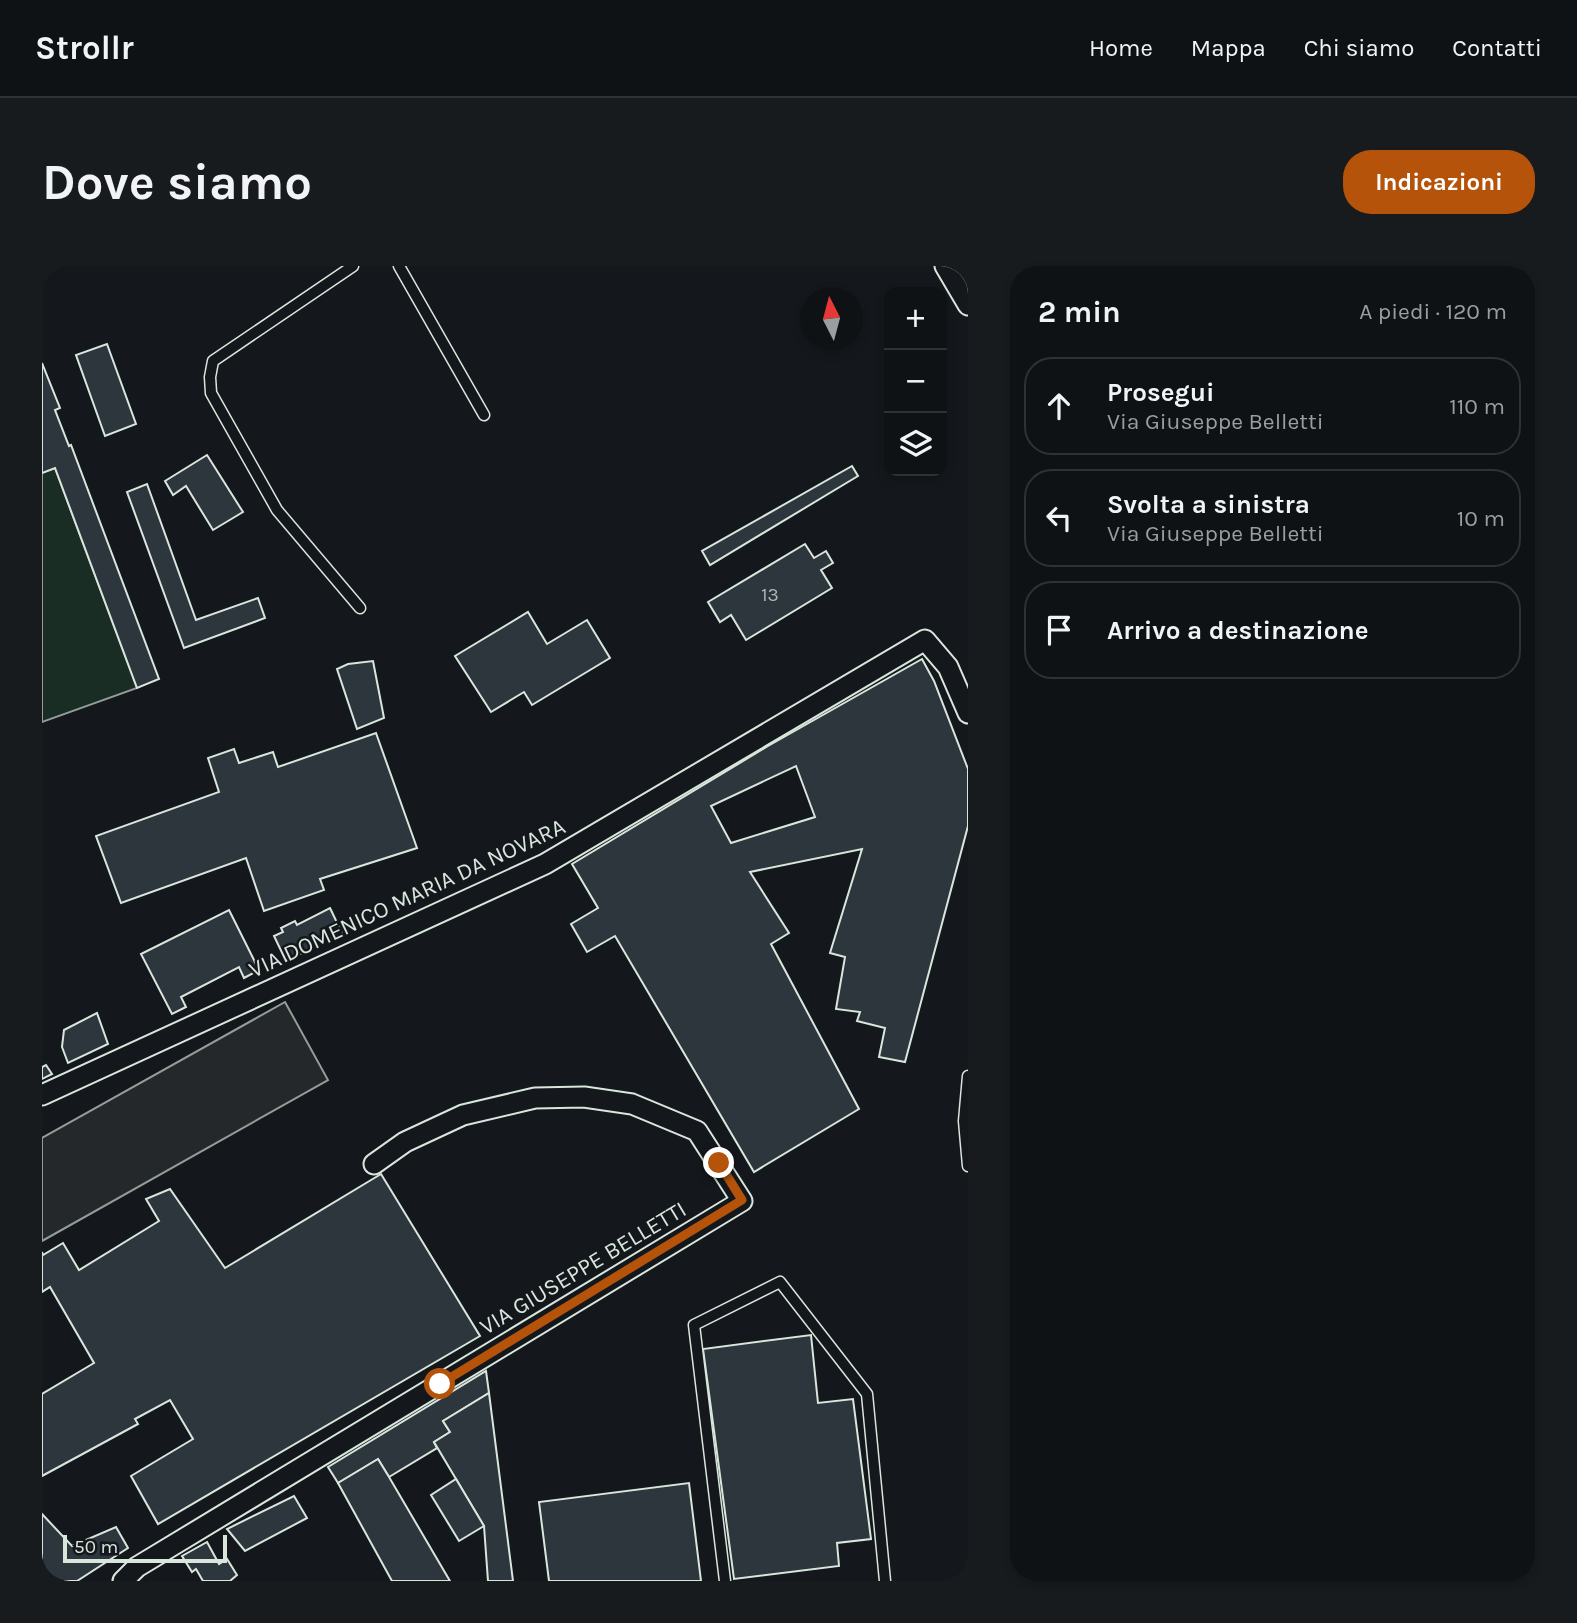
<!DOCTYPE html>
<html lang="it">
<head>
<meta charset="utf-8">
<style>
	:root { --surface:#0f1215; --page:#181b1e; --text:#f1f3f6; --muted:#9b9ea0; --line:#2f3234; --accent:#b45309 }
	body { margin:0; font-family:Karla,sans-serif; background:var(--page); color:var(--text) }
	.controls { position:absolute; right:21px; top:21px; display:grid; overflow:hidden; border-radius:14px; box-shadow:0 4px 10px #0003 }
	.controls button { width:63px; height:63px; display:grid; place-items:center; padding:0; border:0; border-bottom:2px solid var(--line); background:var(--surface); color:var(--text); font:35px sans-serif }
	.compass { position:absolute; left:758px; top:21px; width:63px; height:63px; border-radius:50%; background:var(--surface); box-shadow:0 4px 10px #0003; rotate:354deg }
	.scale { position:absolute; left:21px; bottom:18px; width:164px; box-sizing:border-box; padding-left:7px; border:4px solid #d8e6dc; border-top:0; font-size:19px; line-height:24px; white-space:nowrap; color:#d8e6dc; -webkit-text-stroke:5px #14181c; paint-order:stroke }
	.stop { position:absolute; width:21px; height:21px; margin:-16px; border:5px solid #b45309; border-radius:50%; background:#fff }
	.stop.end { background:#b45309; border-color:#fff; box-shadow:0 2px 7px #0008 }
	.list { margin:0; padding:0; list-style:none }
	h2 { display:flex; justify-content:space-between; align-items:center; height:91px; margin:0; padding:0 28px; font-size:30px }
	h2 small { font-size:23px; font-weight:400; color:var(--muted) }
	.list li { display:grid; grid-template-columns:46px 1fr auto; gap:21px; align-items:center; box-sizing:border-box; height:98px; margin:0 14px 14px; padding:0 14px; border:2px solid var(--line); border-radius:28px }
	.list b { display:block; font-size:26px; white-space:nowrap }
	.list p { margin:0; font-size:23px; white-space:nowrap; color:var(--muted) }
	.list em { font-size:23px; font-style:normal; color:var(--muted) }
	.icon { flex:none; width:38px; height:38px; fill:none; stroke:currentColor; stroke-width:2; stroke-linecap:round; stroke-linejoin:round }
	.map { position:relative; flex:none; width:926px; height:1315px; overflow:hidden; border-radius:28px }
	header { display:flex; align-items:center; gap:42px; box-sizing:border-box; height:98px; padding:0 35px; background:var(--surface); border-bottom:2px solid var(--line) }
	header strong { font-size:33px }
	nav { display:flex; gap:38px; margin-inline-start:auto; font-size:24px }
	.intro { display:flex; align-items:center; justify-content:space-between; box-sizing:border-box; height:168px; padding:0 42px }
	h1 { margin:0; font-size:49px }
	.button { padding:18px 32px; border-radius:28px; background:var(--accent); color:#fff; font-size:24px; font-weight:700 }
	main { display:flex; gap:42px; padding:0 42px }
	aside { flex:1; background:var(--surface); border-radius:28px; box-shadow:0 4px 10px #0003 }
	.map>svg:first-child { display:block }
	.green { fill:#1a2d24; stroke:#939e99; stroke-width:2 }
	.parking { fill:#24282b; stroke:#939e99; stroke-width:2 }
	.building { fill:#2c363c; stroke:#d8e6dc; stroke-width:2; fill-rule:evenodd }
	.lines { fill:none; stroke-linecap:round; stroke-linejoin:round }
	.service-casing { stroke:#d8e6dc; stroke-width:13 }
	.minor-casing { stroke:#d8e6dc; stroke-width:23 }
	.service { stroke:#14181c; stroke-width:10 }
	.minor { stroke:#14181c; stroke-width:19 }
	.route { stroke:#b45309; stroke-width:9 }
	.labels { text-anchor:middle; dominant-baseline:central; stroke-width:5; stroke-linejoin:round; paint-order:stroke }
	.number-label { font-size:19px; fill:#adbab4 }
	.street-label { font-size:23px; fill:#d8e6dc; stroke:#14181c }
</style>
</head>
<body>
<header>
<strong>Strollr</strong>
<nav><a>Home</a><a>Mappa</a><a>Chi siamo</a><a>Contatti</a></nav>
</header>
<div class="intro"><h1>Dove siamo</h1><a class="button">Indicazioni</a></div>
<main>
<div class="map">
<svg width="926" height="1315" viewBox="0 0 926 1315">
	<rect width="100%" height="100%" fill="#14181c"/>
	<!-- green -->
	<polygon class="green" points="13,202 95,422 0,456 0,207"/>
	<!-- parking -->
	<polygon class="parking" points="243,736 286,814 0,975 0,872"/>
	<!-- building -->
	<g class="building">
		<polygon points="65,78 94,158 63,170 34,89"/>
		<polygon points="0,97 18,142 13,144 27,180 29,179 117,413 95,422 13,202 0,207"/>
		<polygon points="165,189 201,246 171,264 144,220 131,229 123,215"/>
		<polygon points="810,200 816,210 668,299 660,285"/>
		<polygon points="105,218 154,354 216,332 223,352 142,382 85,226"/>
		<polygon points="763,278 772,292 784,285 791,297 779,304 790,322 704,374 689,349 678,356 666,336"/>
		<polygon points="486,346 505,378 545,354 568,392 490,439 482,426 449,446 413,390"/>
		<path d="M880 393 892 415 926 503V560L863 796 837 791 843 762 815 755 818 746 794 743 803 691 788 687 820 583 708 606 747 667 729 678 817 843 712 906 573 670 545 686 529 658 556 642 530 598 726 480ZM754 500 773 551 689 577 669 540Z"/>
		<polygon points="331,395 342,452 315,463 295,403 306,398"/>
		<polygon points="334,467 375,582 278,613 282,624 222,645 204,592 79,637 54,570 177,526 166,492 192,483 197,497 231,486 236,501"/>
		<polygon points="288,642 300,667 244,695 232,670 241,666 239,662 253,655 255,659"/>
		<polygon points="187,644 217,704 202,712 197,701 139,731 144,741 130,748 99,688"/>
		<polygon points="55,747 66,778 26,797 20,781 22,764"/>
		<polygon points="4,799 10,808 0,813 0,801"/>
		<polygon points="339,908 438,1070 116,1258 89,1210 151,1173 128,1134 93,1153 96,1158 0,1210 0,1128 52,1097 8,1021 0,1026 0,986 1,989 21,977 37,1004 117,955 104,933 128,923 183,1002"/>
		<polygon points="769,1069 776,1137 811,1133 829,1273 795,1277 797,1300 692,1313 661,1083"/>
		<polygon points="444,1105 447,1127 401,1155 408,1166 392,1176 395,1182 347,1211 336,1193 296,1217 286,1201"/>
		<polygon points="447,1127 471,1315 446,1315 442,1260 392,1176 408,1166 401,1155"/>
		<polygon points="336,1193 347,1211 408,1315 350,1315 296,1217"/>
		<polygon points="414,1213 442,1260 417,1275 389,1229"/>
		<polygon points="647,1217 659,1315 507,1315 497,1236"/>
		<polygon points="252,1230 265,1252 203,1285 185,1263"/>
		<polygon points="0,1248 30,1280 74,1261 86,1282 35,1315 7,1315 0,1308"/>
		<polygon points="165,1276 177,1298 185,1293 195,1309 188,1315 161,1315 154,1303 150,1306 140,1290"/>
	</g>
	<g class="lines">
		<!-- service casing -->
		<g class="service-casing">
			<g id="service">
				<polyline points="311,0 171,95 168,111 169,127 235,244 318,342"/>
				<polyline points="357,0 442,149"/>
				<polyline points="926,810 922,855 926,900"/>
				<polyline points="683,1315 652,1059 738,1016 825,1128 843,1315"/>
			</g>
		</g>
		<!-- minor casing -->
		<g class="minor-casing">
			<g id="minor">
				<polyline points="903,0 926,39"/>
				<polyline points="0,829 503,598 883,374 906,401 926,447"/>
				<polyline points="81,1315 95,1301 700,935 655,865 590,838 542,831 493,832 421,849 363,876 332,898"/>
			</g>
		</g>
		<!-- service -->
		<use href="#service" class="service"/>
		<!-- minor -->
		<use href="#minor" class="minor"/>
	</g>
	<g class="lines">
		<!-- route -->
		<polyline class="route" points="398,1118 700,934 677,897"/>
	</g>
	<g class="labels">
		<!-- number labels -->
		<g class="number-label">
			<text x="728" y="329">13</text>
		</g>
		<!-- street labels -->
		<g class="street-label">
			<text transform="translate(365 632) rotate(-25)">VIA DOMENICO MARIA DA NOVARA</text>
			<text transform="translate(541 1002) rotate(-31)">VIA GIUSEPPE BELLETTI</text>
		</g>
	</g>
</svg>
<div class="controls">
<button>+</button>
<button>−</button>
<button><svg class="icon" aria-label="layers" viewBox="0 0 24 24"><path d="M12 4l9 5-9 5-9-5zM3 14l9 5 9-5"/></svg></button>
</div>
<svg class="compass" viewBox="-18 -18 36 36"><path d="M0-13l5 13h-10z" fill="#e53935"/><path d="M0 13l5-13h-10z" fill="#9b9ea0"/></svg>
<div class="scale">50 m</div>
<div class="stop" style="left:398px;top:1118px"></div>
<div class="stop end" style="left:677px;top:897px"></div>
</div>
<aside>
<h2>2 min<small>A piedi · 120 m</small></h2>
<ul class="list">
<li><svg class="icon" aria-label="ahead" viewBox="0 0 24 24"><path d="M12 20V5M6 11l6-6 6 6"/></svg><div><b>Prosegui</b><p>Via Giuseppe Belletti</p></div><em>110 m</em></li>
<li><svg class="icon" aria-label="left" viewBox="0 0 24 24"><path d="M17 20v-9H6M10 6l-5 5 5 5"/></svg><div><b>Svolta a sinistra</b><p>Via Giuseppe Belletti</p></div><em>10 m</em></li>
<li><svg class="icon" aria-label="arrive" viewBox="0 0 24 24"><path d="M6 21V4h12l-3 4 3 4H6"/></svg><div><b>Arrivo a destinazione</b></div></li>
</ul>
</aside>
</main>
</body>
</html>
